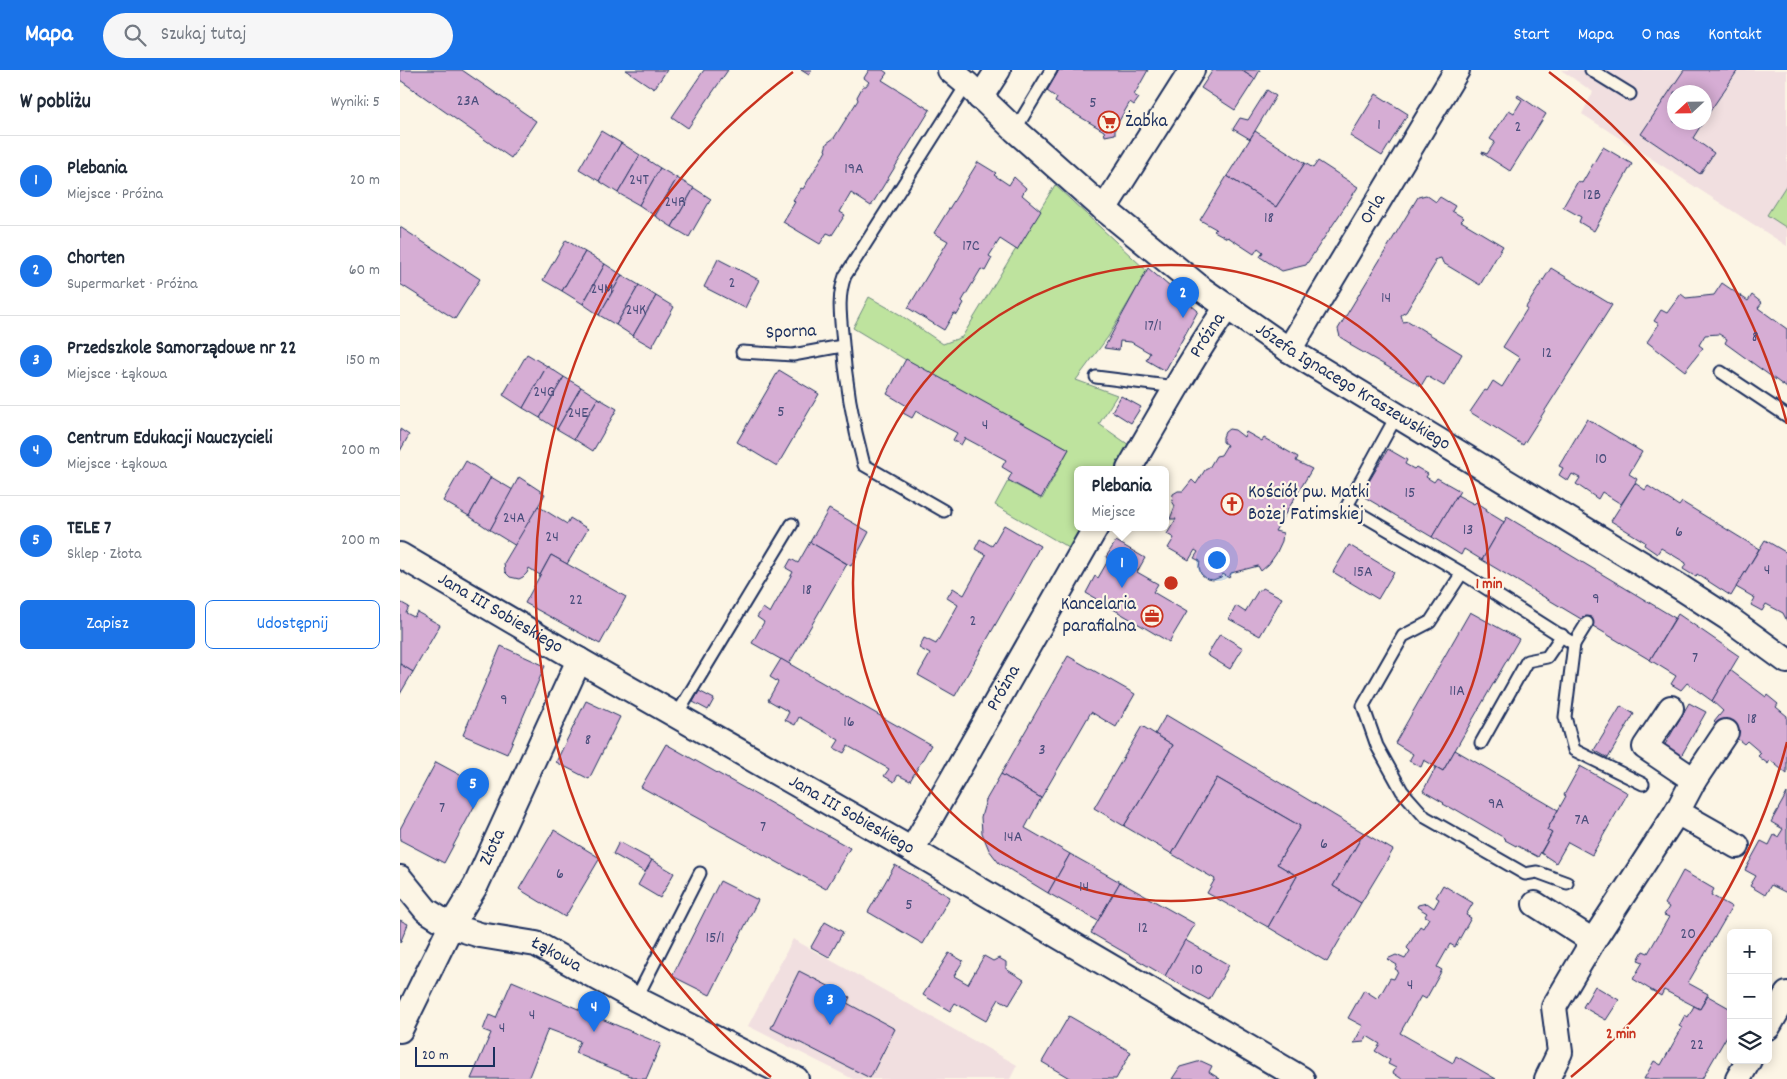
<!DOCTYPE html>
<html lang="pl">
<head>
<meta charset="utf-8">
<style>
	:root { --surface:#fff; --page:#f6f6f7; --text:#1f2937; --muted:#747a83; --line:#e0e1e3; --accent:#1a73e8 }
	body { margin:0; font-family:Dekko,sans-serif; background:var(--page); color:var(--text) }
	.controls { position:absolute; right:15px; bottom:15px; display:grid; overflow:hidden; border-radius:8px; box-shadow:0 2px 12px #0003 }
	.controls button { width:45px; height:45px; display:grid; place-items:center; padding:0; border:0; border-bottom:1px solid var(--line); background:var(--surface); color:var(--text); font:25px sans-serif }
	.compass { position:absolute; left:1267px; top:15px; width:45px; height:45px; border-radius:50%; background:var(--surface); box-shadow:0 2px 12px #0003; rotate:248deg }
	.scale { position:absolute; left:15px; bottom:12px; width:80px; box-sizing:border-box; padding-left:5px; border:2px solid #1b2f5e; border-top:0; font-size:14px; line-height:18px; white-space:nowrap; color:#1b2f5e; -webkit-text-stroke:4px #fcf5e5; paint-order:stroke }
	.you { position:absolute; left:816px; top:489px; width:18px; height:18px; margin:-12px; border:4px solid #fff; border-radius:50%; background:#1a73e8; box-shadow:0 0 0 8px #1a73e833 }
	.badge { display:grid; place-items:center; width:32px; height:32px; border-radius:50%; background:var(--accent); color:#fff; font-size:16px; font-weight:700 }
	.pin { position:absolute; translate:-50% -41px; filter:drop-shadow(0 1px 2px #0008) }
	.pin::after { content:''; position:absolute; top:26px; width:18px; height:15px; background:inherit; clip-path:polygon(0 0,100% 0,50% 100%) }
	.popup { position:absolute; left:674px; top:396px; width:95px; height:65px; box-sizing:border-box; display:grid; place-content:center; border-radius:8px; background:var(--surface); filter:drop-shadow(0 1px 4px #0005); font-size:16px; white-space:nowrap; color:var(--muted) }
	.popup b { font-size:19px; color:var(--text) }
	.popup::after { content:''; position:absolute; left:50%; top:100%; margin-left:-10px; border:10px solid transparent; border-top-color:var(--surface) }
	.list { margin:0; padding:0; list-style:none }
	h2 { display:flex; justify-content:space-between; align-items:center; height:65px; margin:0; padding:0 20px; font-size:21px }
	h2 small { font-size:16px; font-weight:400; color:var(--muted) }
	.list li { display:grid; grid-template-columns:32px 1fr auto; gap:15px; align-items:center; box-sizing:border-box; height:90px; padding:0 20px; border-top:1px solid var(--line) }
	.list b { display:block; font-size:19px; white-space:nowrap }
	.list p { margin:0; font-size:16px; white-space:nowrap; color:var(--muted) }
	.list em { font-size:16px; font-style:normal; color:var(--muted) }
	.actions { display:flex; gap:10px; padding:15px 20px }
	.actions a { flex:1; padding:11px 0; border:1px solid var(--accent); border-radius:8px; text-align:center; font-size:18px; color:var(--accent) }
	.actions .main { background:var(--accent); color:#fff }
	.icon { flex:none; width:28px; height:28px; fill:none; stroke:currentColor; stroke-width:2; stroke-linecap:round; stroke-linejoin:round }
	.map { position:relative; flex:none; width:1387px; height:1009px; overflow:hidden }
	header { display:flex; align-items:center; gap:30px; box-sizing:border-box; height:70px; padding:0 25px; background:var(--accent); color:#fff }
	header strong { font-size:24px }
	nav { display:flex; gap:28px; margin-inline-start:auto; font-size:18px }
	.search { width:350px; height:45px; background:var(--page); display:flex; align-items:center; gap:12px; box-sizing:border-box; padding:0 18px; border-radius:28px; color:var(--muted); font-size:19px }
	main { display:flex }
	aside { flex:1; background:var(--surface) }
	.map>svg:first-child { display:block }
	.built { fill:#f1dfe0; fill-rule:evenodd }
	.green { fill:#bee39e; stroke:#6c897e }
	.building { fill:#d6add4; stroke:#1b2f5e }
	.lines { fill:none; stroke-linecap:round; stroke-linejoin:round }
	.service-casing { stroke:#1b2f5e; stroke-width:15 }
	.minor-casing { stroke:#1b2f5e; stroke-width:28 }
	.service { stroke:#fcf5e5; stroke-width:11 }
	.minor { stroke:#fcf5e5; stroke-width:24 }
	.ring { fill:none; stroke:#c8321e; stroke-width:2.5 }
	.labels { text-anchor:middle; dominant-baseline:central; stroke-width:4.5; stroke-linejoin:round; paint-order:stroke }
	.number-label { font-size:16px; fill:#4a4e7c }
	.poi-label { font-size:19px; fill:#1b2f5e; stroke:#fcf5e5; text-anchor:start }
	.street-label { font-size:19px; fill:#1b2f5e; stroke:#fcf5e5 }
	.centre { fill:#c8321e; stroke:#fcf5e5; stroke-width:2.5 }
	.ring-label { font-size:15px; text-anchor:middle; font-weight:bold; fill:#c8321e; stroke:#fcf5e5; stroke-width:4.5; stroke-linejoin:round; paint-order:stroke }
</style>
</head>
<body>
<header>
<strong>Mapa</strong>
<div class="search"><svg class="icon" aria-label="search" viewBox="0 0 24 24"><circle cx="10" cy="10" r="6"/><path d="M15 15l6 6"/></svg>Szukaj tutaj</div>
<nav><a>Start</a><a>Mapa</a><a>O nas</a><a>Kontakt</a></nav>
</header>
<main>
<aside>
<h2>W pobliżu<small>Wyniki: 5</small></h2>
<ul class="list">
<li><span class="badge">1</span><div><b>Plebania</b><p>Miejsce · Próżna</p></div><em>20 m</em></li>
<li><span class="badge">2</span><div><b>Chorten</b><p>Supermarket · Próżna</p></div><em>60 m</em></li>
<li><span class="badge">3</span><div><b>Przedszkole Samorządowe nr 22</b><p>Miejsce · Łąkowa</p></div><em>150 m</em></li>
<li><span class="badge">4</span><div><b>Centrum Edukacji Nauczycieli</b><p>Miejsce · Łąkowa</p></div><em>200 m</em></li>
<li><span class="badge">5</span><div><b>TELE 7</b><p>Sklep · Złota</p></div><em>200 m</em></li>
</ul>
<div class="actions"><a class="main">Zapisz</a><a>Udostępnij</a></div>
</aside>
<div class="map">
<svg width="1387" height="1009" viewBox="0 0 1387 1009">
	<rect width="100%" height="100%" fill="#fcf5e5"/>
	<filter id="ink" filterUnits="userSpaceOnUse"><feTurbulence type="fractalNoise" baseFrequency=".02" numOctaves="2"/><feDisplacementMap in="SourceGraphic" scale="10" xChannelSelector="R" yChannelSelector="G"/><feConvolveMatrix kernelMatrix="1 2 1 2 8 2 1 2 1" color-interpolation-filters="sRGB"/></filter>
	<g filter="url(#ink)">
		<!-- built -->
		<g class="built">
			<path d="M1161 0H1387V176L1182 44 1193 22ZM1274 22H1304V52H1274Z"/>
			<polygon points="393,869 617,995 610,1009 453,1009 348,956"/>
		</g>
		<!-- green -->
		<g class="green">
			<polygon points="1387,114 1387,158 1367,145"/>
			<polygon points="655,115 747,201 708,267 676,310 717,325 699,354 739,382 729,399 678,399 678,457 696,457 681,485 595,435 608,411 642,429 669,379 506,290 453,258 469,227 499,244 543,274 562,267"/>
		</g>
		<!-- building -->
		<g class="building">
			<polygon points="0,0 62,0 136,51 111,88 0,10"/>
			<polygon points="226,0 267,0 254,19"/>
			<polygon points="304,0 328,0 288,58 272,47"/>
			<polygon points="401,0 412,0 409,5"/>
			<polygon points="469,0 483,0 487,3 482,10 530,40 471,136 451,123 440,142 445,145 432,165 427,163 420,174 383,152 395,132 393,130 401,118 403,119 426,81 425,80 427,73 434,68 458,30 457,27 463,16 466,16 469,12 464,8"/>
			<polygon points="659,0 748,0 734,25 739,28 734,35 730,32 715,58 715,64 705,66 704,61 655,32 657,28 647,21"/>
			<polygon points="813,0 841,0 855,9 835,40 801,18"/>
			<polygon points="841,0 860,0 855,9"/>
			<polygon points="1284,0 1338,0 1304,50 1304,22 1274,22 1274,52 1303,52 1293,68 1314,83 1300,104 1241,64"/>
			<polygon points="867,20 876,26 850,69 833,59 840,48 848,50"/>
			<polygon points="976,24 1008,44 982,86 950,66"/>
			<polygon points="1118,25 1146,44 1110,101 1082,83 1082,82 1087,84 1095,72 1090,69 1109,40 1114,43 1122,30 1117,27"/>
			<polygon points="201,61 221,73 199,111 179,99"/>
			<polygon points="855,61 905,93 876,137 827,106"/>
			<polygon points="221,73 240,85 218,123 199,111"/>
			<polygon points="1203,77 1232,94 1194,161 1179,152 1181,147 1163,137 1178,111 1182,113"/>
			<polygon points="240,85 260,98 239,135 218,123"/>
			<polygon points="918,91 958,117 906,195 882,201 860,187 863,182 858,178 854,184 828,167 827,168 814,161 816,159 800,150 827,106 876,137 905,93 913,98"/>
			<polygon points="578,92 596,103 594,105 609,115 614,107 626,118 622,125 641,141 617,180 600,169 589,186 592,188 585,201 581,199 562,231 564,233 557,245 554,243 544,260 508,238 548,171 534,163"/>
			<polygon points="260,98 277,108 255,146 239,135"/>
			<polygon points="277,108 294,118 272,157 255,146"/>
			<polygon points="294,118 311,129 289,167 272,157"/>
			<polygon points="1026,125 1036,132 1040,127 1055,136 1052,141 1064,148 1061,151 1103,176 1080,215 1043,193 1041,188 1034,190 1035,194 1006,242 1001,245 1003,252 1008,251 1062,284 1044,316 1027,306 1021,316 950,275 951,274 940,267 938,259 1018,127"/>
			<polygon points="0,157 80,209 55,249 0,214"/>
			<polygon points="166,170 185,182 162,221 143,210"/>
			<polygon points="185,182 205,194 183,234 162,221"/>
			<polygon points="318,189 359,210 345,238 304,217"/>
			<polygon points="205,194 222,205 199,245 183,234"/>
			<polygon points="748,198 798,241 765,301 746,290 750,283 731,272 720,271 719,280 704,278"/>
			<polygon points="1151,198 1212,235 1123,375 1070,342 1085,320 1087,321 1093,311 1102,317 1120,288 1103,277 1127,239 1126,237"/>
			<polygon points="222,205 239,215 216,255 199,245"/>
			<polygon points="1322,213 1348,231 1352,225 1362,233 1358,238 1387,259 1387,318 1325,273 1327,269 1319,264 1305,265 1299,275 1303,278 1285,301 1247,272 1259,254 1254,251 1261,240 1267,243 1281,224 1286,228 1314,225"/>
			<polygon points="239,215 256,226 233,266 216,255"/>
			<polygon points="256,226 274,237 252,277 233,266"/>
			<polygon points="127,284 147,296 123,338 103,325"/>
			<polygon points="506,289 669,379 641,428 608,410 612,403 602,397 606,390 565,368 561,375 553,370 557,363 516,341 512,348 503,343 507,336 487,324"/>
			<polygon points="147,296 164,307 140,348 123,338"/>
			<polygon points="379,300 419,324 377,396 337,372"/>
			<polygon points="164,307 181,317 157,359 140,348"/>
			<polygon points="181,317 198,328 174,369 157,359"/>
			<polygon points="721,326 741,337 731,353 712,341"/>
			<polygon points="198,328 217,339 193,381 174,369"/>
			<polygon points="1187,349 1242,382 1229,404 1237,409 1235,413 1221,434 1202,422 1198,429 1176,414 1180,408 1172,404 1168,411 1159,405 1163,398 1159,396"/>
			<polygon points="0,359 9,365 0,381"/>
			<polygon points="829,359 835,360 844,367 846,362 862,371 864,368 898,387 896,391 912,399 875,461 883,463 882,471 876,484 869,494 861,501 858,496 831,503 829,508 823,504 821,507 813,510 807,509 801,504 799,497 800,491 794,488 798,482 795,480 789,490 768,478 774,468 767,464 776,449 770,449 775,436 772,431 773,424 778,421 783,421 792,410 796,414 805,400 809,398 816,386 821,385 827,375 823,372 823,367 825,362"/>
			<polygon points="988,379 1007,390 1005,394 1014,399 1016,397 1028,404 1026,407 1034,412 1037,408 1060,421 1032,467 961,425"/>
			<polygon points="66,391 91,407 69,446 43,431"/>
			<polygon points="91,407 113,420 90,460 69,446"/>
			<polygon points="119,407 145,424 116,476 90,460"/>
			<polygon points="1235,413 1245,420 1248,416 1279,436 1282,432 1359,479 1331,526 1297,504 1296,507 1283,499 1286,493 1261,478 1257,484 1244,475 1245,472 1211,451"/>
			<polygon points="1057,425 1074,434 1076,432 1087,439 1086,441 1104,452 1082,490 1064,479 1061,485 1032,467"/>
			<polygon points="138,436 167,454 170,448 188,459 167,494 151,485 140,505 129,498 127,503 123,507 119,509 110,507 105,502 104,493"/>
			<polygon points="429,439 469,462 451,496 410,472"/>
			<polygon points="1107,447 1275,548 1250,590 1082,490"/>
			<polygon points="604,455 640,476 555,626 518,605 530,584 519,578 524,568 536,574 558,535 547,528 553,518 564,525 586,485 575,479 580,469 592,476"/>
			<polygon points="1365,470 1387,483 1387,551 1383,543 1366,534 1362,541 1351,535 1355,528 1336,517"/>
			<polygon points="716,471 745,488 737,502 758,514 753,522 787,542 769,572 686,523 695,506 698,508 709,489 706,487"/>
			<polygon points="410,472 447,494 389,594 352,573 364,552 357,547 363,538 370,543 393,502 386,498 391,489 398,493"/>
			<polygon points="949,475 994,502 978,529 933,502"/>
			<polygon points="151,485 226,527 200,574 125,533"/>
			<polygon points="863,518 882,528 860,566 829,549 836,536 845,542 858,521"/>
			<polygon points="0,532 9,537 6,543 14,547 17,542 40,555 13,602 0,594"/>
			<polygon points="1070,542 1119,569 1043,701 1024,690 1021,697 1009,691 1013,684 995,673"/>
			<polygon points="1278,544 1339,586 1312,631 1287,613 1281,620 1271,614 1276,606 1250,590"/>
			<polygon points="820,564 843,578 830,599 807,585"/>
			<polygon points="101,576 145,596 107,684 63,665"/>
			<polygon points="668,586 735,624 716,657 691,642 641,728 601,704"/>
			<polygon points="381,589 531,675 510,711 498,705 494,712 484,706 489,699 448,676 444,683 434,678 439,670 399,647 395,655 385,650 389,642 368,630 378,612 370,607"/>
			<polygon points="0,594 13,602 0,624"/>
			<polygon points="1330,600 1366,627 1367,625 1378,634 1376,637 1387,646 1387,704 1370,690 1368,694 1358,686 1361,683 1347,671 1344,674 1335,667 1334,669 1314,652 1323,641 1312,631"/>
			<polygon points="299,621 314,629 308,640 293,632"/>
			<polygon points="186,631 220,647 189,709 156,692"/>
			<polygon points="1289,633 1306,642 1280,688 1263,678"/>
			<polygon points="1221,636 1234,644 1208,688 1194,680"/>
			<polygon points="766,645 964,763 933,816 961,833 927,892 868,857 897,806 877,794 900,756 817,708 772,784 724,756 773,675 755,664"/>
			<polygon points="742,656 773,675 724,756 694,738"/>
			<polygon points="266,674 450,778 426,819 241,717"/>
			<polygon points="1055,680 1158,740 1147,760 1152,763 1138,787 1116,775 1116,776 1105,770 1106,769 1055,739 1054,740 1043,734 1044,733 1023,721 1036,697 1043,701"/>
			<polygon points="36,692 84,718 44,793 0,770 0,759"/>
			<polygon points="1180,696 1228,723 1192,785 1168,772 1156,793 1141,783 1152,763 1147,760 1166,726 1164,725"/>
			<polygon points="601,704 641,728 625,758 670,784 648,823 599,793 589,780 582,763 581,747 586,730"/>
			<polygon points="817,708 900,756 877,794 897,806 868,857 807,823 815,809 772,784"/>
			<polygon points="1387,723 1387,823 1371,815 1365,825 1350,816 1356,806 1345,800 1361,771 1369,775 1374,765 1378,767 1383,759 1371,752"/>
			<polygon points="154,760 200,788 165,847 119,819"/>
			<polygon points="964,763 993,780 961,833 933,816"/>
			<polygon points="219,772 252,790 245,802 213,784"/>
			<polygon points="670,784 720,812 698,851 648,823"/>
			<polygon points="252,790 274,803 260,828 238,815"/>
			<polygon points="495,795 550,827 523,874 468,842"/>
			<polygon points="1283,801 1314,819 1311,825 1332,837 1288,913 1308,924 1300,939 1264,920 1261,926 1233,909 1243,892 1238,890 1243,881 1248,883 1269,847 1264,845 1269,837 1265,834"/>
			<polygon points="320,811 358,830 310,925 272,906"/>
			<polygon points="720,812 795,854 765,906 691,863"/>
			<polygon points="1043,815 1073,833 1066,845 1071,848 1055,877 1050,874 1037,897 1042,900 1026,929 1021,926 1000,963 1053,993 1056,986 1096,1009 1002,1009 993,1003 996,998 988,994 990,990 975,981 980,974 967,966 964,972 954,973 963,956 948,948 964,920 978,929 990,908 994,909 998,901 995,899 997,895 987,889 996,885 1005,889 1010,881 1007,878 1020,856 1023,858 1029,848 1025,846 1027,843 1017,837 1018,835 1027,833 1034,838 1039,829 1036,827"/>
			<polygon points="0,850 8,854 0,873"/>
			<polygon points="425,852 443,862 429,887 411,877"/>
			<polygon points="785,870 829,895 809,930 765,906"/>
			<polygon points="549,883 563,891 554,906 568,914 584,886 593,891 599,888 606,892 606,899 624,910 609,935 599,929 586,951 555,933 550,941 523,925"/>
			<polygon points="399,901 450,927 447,933 495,959 470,1008 371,958"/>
			<polygon points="112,911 261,974 246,1009 238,1009 175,983 180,971 148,959 128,1009 71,1009 91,963 83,960 86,952 89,945 96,948"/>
			<polygon points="1195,916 1219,930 1206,950 1183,937"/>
			<polygon points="1308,926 1331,939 1331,959 1302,1009 1244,1009 1254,991 1261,995 1282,958 1279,956 1285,945 1288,947 1294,936 1300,939"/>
			<polygon points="669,946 731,982 716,1009 671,1009 642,992"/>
			<polygon points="801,991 812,996 809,1002 820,1009 772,1009 780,997"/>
		</g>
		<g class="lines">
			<!-- service casing -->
			<g class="service-casing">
				<g id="service">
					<polyline points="1191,0 1230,24"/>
					<polyline points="615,60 651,0"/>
					<polyline points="342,282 393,285 442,276"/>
					<polyline points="1321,302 1387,346"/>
					<polyline points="696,307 776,317"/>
					<polyline points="997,345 947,436 1062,503 1174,574 1165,647 1174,680 1243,714"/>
					<path d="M544 441 464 395C452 351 445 308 442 263 440 243 438 225 445 206L567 14"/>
					<polyline points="1062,503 1030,552 1003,566 963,636 977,676 1002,721 1025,747 1125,804 1137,802 1167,813"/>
					<polyline points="1174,574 1187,553"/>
					<polyline points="276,646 392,454"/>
					<polyline points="1081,673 1127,591 1147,587 1162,565"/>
					<polyline points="236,929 300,803"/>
				</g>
			</g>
			<!-- minor casing -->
			<g class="minor-casing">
				<g id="minor">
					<path id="s1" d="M550 0 567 14 615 60 704 139 803 220 889 280 1280 517 1328 548 1387 591"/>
					<polyline points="580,28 598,0"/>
					<polyline points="704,139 792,0"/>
					<path id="s2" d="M889 280 1057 0"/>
					<path id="s3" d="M729 399C761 344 791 289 827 237"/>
					<path id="s4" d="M0 485 179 590 512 780 902 1009"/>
					<polyline points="1271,638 1245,677 1294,710"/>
					<polyline points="1277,742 1337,776"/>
					<path id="s5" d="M512 780 696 457"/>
					<path id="s6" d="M0 808 26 840 51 856 80 865 136 874 236 929 396 1009"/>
					<polyline points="1135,834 1193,871"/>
					<polyline points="1368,957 1387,924"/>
					<path id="s7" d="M0 960 51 856 76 815 179 590"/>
					<polyline points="1147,1009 1160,982 1154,937 1193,871 1277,742 1294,710 1326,662"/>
					<polyline points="1338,1009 1349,990"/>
				</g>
			</g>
			<!-- service -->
			<use href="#service" class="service"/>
			<!-- minor -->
			<use href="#minor" class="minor"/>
		</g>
	</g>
	<!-- distance rings -->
	<g class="ring">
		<circle cx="771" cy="513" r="318"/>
		<path d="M1387 672A636 636 0 0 1 1171 1007M371 1007A636 636 0 0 1 393 2M1149 2A636 636 0 0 1 1387 354"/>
	</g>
	<!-- icons -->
	<defs>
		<g id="supermarket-ring" transform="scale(1.125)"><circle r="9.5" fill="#fcf5e5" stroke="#c8321e" stroke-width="1.5"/><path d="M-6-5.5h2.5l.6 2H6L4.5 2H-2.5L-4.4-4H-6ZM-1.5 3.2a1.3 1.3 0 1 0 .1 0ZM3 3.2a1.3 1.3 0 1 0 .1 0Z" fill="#c8321e"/></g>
		<g id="church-ring" transform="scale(1.125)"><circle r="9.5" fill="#fcf5e5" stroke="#c8321e" stroke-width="1.5"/><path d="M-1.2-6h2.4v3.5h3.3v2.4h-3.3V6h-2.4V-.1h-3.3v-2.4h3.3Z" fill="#c8321e"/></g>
		<g id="office-ring" transform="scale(1.125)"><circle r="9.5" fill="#fcf5e5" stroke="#c8321e" stroke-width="1.5"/><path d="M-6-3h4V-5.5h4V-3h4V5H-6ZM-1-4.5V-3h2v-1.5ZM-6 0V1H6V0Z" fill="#c8321e"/></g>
	</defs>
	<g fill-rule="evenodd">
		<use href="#supermarket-ring" x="709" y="52"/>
		<use href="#church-ring" x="832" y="434"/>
		<use href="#office-ring" x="752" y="546"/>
	</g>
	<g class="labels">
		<!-- number labels -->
		<g class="number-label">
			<text x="68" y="31">23A</text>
			<text x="693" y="33">5</text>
			<text x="979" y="55">1</text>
			<text x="1118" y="57">2</text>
			<text x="454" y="99">19A</text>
			<text x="239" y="110">24T</text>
			<text x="1192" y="125">12B</text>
			<text x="275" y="132">24R</text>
			<text x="869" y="148">18</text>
			<text x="571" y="176">17C</text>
			<text x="332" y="213">2</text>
			<text x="202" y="219">24M</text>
			<text x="986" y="228">14</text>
			<text x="236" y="240">24K</text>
			<text x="753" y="256">17/1</text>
			<text x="1355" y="267">8</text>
			<text x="1147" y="283">12</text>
			<text x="144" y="322">24G</text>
			<text x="381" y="342">5</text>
			<text x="178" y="343">24E</text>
			<text x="585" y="355">4</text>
			<text x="1201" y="389">10</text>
			<text x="1010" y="423">15</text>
			<text x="114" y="448">24A</text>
			<text x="1068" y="460">13</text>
			<text x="1279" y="462">6</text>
			<text x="152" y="467">24</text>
			<text x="1367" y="500">4</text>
			<text x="963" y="502">15A</text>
			<text x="407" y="520">18</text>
			<text x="1196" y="529">9</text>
			<text x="176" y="530">22</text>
			<text x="573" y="551">2</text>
			<text x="1295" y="588">7</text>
			<text x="1057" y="621">11A</text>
			<text x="104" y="630">9</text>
			<text x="1352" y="649">18</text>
			<text x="449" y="652">16</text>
			<text x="188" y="670">8</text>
			<text x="642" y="680">3</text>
			<text x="1096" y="734">9A</text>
			<text x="42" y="738">7</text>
			<text x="1182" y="750">7A</text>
			<text x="363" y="757">7</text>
			<text x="613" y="767">14A</text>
			<text x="924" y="774">6</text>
			<text x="160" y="804">6</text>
			<text x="684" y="817">14</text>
			<text x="509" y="835">5</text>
			<text x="743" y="858">12</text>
			<text x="1288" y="864">20</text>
			<text x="315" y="868">15/1</text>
			<text x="797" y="900">10</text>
			<text x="1010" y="915">4</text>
			<text x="132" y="945">4</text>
			<text x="102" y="958">4</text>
			<text x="1297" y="975">22</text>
		</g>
		<!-- poi labels -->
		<g class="poi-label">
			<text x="725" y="52">Żabka</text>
			<text x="848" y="423">Kościół pw. Matki<tspan x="848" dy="22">Bożej Fatimskiej</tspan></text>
			<text x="736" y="535" text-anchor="end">Kancelaria<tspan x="736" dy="22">parafialna</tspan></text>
		</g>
		<!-- street labels -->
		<g class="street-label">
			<text stroke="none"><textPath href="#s2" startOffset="164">Orla</textPath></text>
			<text transform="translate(391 263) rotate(-3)">Sporna</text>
			<text stroke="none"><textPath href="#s3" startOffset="155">Próżna</textPath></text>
			<text stroke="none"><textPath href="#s1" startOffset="514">Józefa Ignacego Kraszewskiego</textPath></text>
			<text stroke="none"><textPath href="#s4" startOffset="116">Jana III Sobieskiego</textPath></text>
			<text stroke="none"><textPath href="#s5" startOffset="186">Próżna</textPath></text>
			<text stroke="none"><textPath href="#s4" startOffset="521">Jana III Sobieskiego</textPath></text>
			<text stroke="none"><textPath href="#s7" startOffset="205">Złota</textPath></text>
			<text stroke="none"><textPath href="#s6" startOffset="181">Łąkowa</textPath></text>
		</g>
	</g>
	<circle cx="771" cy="513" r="8" class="centre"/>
	<g class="ring-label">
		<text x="1089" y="518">1 min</text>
		<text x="1221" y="968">2 min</text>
	</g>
</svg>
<div class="controls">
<button>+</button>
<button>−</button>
<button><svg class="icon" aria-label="layers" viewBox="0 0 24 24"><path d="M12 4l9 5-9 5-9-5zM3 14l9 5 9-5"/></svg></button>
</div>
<svg class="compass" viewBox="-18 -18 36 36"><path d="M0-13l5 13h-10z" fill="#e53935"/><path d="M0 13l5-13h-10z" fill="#747a83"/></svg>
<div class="scale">20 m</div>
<div class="you"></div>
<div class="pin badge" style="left:722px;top:518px">1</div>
<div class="popup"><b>Plebania</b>Miejsce</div>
<div class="pin badge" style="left:783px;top:248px">2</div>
<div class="pin badge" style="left:430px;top:955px">3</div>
<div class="pin badge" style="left:194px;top:962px">4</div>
<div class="pin badge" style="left:73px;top:739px">5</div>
</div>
</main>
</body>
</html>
